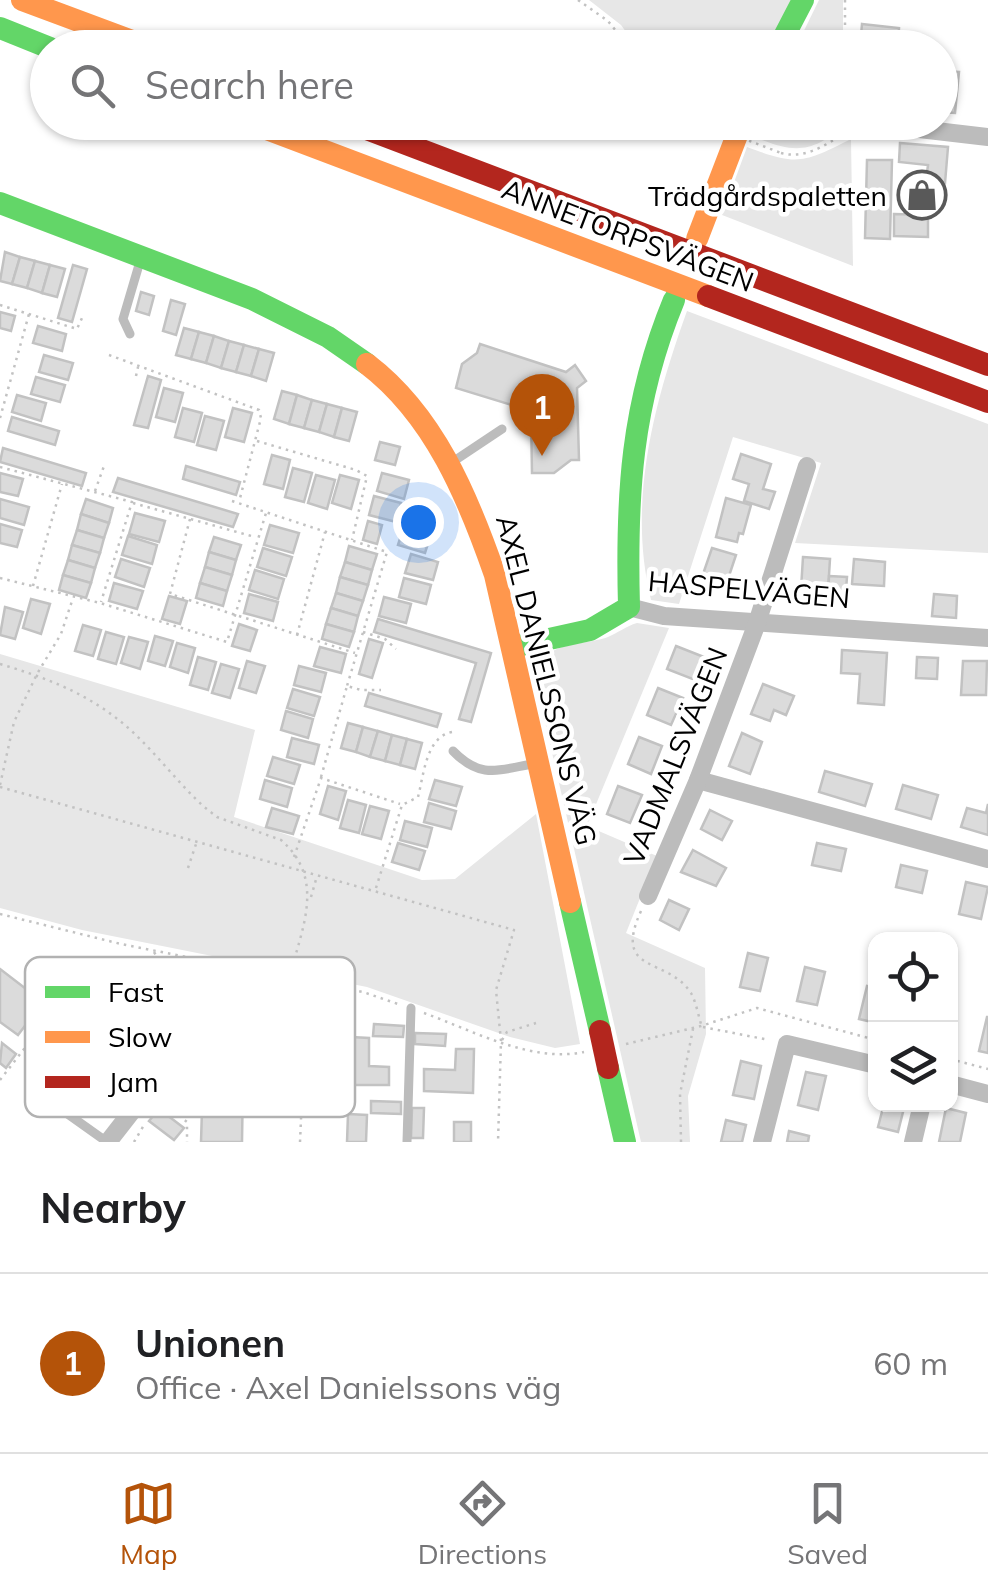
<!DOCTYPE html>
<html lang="en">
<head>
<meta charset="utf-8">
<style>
	:root { --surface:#fff; --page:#f2f2f2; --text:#202124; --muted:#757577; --line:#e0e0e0; --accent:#b45309 }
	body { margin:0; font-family:Mulish,sans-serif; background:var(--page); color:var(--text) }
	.controls { position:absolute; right:30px; bottom:30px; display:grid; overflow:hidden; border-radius:20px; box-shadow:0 2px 8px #0004 }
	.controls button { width:90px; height:90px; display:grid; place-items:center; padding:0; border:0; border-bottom:2px solid var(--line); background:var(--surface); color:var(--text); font:50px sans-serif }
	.you { position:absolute; left:418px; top:522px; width:35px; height:35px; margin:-25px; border:8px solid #fff; border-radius:50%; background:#1a73e8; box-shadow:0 0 0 15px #1a73e833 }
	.badge { display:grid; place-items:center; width:65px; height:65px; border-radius:50%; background:var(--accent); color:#fff; font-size:32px; font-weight:700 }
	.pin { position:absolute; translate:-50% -82px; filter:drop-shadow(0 2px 5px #0008) }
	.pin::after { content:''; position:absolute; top:52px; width:35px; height:30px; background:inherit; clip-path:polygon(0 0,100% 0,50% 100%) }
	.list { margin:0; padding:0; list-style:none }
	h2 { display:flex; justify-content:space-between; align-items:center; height:130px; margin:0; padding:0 40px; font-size:42px }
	h2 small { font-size:32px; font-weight:400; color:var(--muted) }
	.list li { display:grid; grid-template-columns:65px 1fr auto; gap:30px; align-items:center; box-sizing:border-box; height:180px; padding:0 40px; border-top:2px solid var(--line) }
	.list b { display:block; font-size:38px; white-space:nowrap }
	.list p { margin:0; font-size:32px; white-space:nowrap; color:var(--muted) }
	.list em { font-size:32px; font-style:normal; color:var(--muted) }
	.icon { flex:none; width:55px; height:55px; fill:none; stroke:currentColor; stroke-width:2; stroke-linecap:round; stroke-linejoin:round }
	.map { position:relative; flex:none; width:988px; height:1142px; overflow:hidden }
	.search { position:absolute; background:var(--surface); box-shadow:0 2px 8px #0004; left:30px; right:30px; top:30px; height:110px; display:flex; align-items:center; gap:25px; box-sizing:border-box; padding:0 35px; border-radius:55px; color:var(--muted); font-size:38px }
	.sheet { height:310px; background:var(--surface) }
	nav { display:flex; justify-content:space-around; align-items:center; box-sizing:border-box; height:140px; border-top:2px solid var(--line); background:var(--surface); font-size:28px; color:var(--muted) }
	nav a { display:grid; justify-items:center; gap:5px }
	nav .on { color:var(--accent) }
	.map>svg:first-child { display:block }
	.green { fill:#e7e7e7 }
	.building { fill:#dbdbdb; stroke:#c2c2c2; stroke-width:2.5 }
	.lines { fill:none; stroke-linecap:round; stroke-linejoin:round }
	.path { stroke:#c2c2c2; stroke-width:2.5; stroke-dasharray:2.5 5; stroke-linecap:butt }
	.lane { stroke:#bcbcbc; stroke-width:9 }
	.street { stroke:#bcbcbc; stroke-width:18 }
	.fast { stroke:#63d668; stroke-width:22 }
	.slow { stroke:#ff974d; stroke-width:22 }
	.jam { stroke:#b3261e; stroke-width:22 }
	.path-bridge { stroke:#c2c2c2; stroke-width:2.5; stroke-dasharray:2.5 5; stroke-linecap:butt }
	.jam-bridge { stroke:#b3261e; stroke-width:22 }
	.labels { text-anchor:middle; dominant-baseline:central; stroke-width:9; stroke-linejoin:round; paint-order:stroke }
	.poi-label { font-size:28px; fill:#000; stroke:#fff; text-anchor:end }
	.street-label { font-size:28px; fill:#000; stroke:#fff }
	.key { fill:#fff; stroke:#b2b2b2; stroke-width:2.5 }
	.key-label { font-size:28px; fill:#000 }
</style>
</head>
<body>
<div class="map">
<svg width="988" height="1142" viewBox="0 0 988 1142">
	<rect width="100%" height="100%" fill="#fff"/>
	<!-- green -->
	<g class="green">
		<polygon points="589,0 792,0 766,48 637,47 621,25"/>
		<polygon points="819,0 843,0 843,47 796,47"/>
		<path d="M758 123V122L848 123C811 154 795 154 752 136Z"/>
		<path d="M851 139 853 266 722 215 747 147C798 166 803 163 851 139Z"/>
		<path d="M687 311 988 424V553L795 543 821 463 733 437 679 604 651 600C627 502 654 403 687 311Z"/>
		<path d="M637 623 669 628 587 826 657 856 626 933 705 968 706 1034 688 1096 690 1142H641L535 678C541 640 579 647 608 637 618 633 626 626 637 623Z"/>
		<polygon points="0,654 255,730 234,817 422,880 455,879 536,814 580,1044 555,1048 510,1037 367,987 82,930 0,908"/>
	</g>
	<!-- building -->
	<g class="building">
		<polygon points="862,24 899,28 898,48 860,47"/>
		<polygon points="940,71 959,72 955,113 940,112"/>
		<polygon points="900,143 948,147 945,183 926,181 928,165 899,162"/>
		<polygon points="867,160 892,160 890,239 865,238"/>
		<polygon points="894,214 928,215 928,237 894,236"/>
		<polygon points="5,252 20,257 12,284 0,281"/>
		<polygon points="20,257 35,261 27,288 12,284"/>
		<polygon points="35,261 50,265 42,293 27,288"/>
		<polygon points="50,265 65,269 57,297 42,293"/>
		<polygon points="73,265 87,269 72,322 58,318"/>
		<polygon points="141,292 154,296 149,315 136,311"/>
		<polygon points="171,300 185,304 176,335 163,331"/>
		<polygon points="0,312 15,316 11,331 0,328"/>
		<polygon points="38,326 66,334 62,351 33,343"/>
		<polygon points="184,328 199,332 191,359 176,355"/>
		<polygon points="199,332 214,336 206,363 191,359"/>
		<polygon points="214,336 229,341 221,368 206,363"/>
		<polygon points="229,341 244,345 236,372 221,368"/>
		<polygon points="480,344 566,372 575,365 586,381 577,388 579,460 571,460 554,473 532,473 531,417 525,409 456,388 462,364 477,353"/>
		<polygon points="244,345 259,349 251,376 236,372"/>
		<polygon points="259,349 274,353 266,381 251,376"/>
		<polygon points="44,355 73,363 68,380 39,372"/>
		<polygon points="148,376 161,380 148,428 134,425"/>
		<polygon points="36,377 65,385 60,402 31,394"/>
		<polygon points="164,388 183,393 175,422 156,417"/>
		<polygon points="282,391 297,395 289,424 274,419"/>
		<polygon points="17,395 46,403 41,421 12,412"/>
		<polygon points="297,395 312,400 304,428 289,424"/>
		<polygon points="312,400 327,404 319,432 304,428"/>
		<polygon points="327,404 342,408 334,437 319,432"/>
		<polygon points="183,408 202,413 194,442 175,437"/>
		<polygon points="233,408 252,413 244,442 225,437"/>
		<polygon points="342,408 357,412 349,441 334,437"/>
		<polygon points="205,416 224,421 216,450 197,445"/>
		<polygon points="12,417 59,431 55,445 8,431"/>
		<polygon points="380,442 400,447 395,465 375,460"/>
		<polygon points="3,448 86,473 82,486 0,462"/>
		<polygon points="741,454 771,464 763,489 775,492 769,509 744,501 749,484 733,479"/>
		<polygon points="272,455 290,460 283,489 264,484"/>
		<polygon points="186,466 240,482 236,495 183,479"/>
		<polygon points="293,468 312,473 304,502 285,497"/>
		<polygon points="0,473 23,479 18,496 0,492"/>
		<polygon points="382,473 409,480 404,499 377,491"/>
		<polygon points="316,475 335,480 327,509 308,503"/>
		<polygon points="340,475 359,480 351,509 332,503"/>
		<polygon points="118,478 238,514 233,527 113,492"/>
		<polygon points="374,496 401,503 396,522 369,515"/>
		<polygon points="726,498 751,505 743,534 739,533 737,542 716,537"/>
		<polygon points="0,499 29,507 24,525 0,518"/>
		<polygon points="86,499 113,508 109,523 81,514"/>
		<polygon points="135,513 165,521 159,542 129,534"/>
		<polygon points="81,514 109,523 104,538 77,530"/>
		<polygon points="368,521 382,525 377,544 363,540"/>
		<polygon points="0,524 22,530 17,547 0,543"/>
		<polygon points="270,525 299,533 293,553 264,545"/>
		<polygon points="404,526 431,534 425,553 398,545"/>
		<polygon points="77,530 104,538 100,553 72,545"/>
		<polygon points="128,536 157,545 152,564 122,555"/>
		<polygon points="214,537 241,545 236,560 209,552"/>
		<polygon points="72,545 100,553 95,568 68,560"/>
		<polygon points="349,546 377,554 372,570 345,562"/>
		<polygon points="263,548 292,557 286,576 257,567"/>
		<polygon points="712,548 736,555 726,585 702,577"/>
		<polygon points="209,552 236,560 232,575 205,567"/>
		<polygon points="411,554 438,562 433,580 405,573"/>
		<polygon points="803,557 830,559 828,591 801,589"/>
		<polygon points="121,559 150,568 144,587 115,577"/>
		<polygon points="854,559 885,562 884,586 852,584"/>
		<polygon points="68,560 95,568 91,583 63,575"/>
		<polygon points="345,562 372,570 368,585 340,577"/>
		<polygon points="205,567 232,575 227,591 200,583"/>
		<polygon points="255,570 284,579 278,599 249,590"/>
		<polygon points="63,575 91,583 86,598 59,590"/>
		<polygon points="829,576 847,577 845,602 828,602"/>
		<polygon points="340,577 368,585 363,601 336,593"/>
		<polygon points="404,578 431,585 426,604 399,597"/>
		<polygon points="114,583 143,591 137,609 109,601"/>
		<polygon points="200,583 227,591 223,606 196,598"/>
		<polygon points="336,593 363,601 358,616 331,608"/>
		<polygon points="249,594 278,602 273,621 244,613"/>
		<polygon points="934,594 957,596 956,618 932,616"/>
		<polygon points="169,596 187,601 180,624 162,619"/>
		<polygon points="384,597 411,604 406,623 379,616"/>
		<polygon points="31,599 50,604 41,634 23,628"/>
		<polygon points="5,607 23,612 15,639 0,635"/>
		<polygon points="331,608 358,616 354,632 326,624"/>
		<polygon points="378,619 491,653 471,722 459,719 476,663 374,632"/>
		<polygon points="239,624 257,630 250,651 232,646"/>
		<polygon points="326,624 354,632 349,647 322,639"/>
		<polygon points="83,625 101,630 93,656 75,651"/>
		<polygon points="106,632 124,637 116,664 98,659"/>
		<polygon points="155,636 173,641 165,666 148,661"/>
		<polygon points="129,637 148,642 140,669 121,663"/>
		<polygon points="369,639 383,643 372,678 359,674"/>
		<polygon points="177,643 195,648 188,673 170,667"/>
		<polygon points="676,646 704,657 695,680 667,669"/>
		<polygon points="320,647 346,654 341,673 314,666"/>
		<polygon points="842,650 887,653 884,705 858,703 860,674 841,673"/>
		<polygon points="198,657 216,662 208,690 190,685"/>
		<polygon points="917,657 938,658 937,679 916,678"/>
		<polygon points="247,661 265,666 256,693 239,688"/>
		<polygon points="963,661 987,661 986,695 961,695"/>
		<polygon points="221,664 239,669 230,698 212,693"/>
		<polygon points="299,666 326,673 321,692 294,685"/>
		<polygon points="763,684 794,696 786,715 774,710 770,721 751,714"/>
		<polygon points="658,688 683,698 671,725 647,715"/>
		<polygon points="293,689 320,697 314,716 287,708"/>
		<polygon points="369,693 441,714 437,727 365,706"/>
		<polygon points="286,711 313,719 308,738 281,730"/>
		<polygon points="348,723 363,727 356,752 341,748"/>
		<polygon points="363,727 378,731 370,757 356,752"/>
		<polygon points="378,731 392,735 385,761 370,757"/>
		<polygon points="742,733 762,742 750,774 729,766"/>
		<polygon points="392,735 407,739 400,765 385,761"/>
		<polygon points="639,737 662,746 651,774 628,764"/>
		<polygon points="292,738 319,745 314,764 287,757"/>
		<polygon points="407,739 422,743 415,769 400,765"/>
		<polygon points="273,757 300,765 294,784 267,776"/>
		<polygon points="825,771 872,784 865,806 819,792"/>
		<polygon points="265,780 292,788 287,807 260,799"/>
		<polygon points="435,780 462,787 456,806 429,799"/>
		<polygon points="903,785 938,795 931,819 896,809"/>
		<polygon points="328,786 346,791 338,820 320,814"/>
		<polygon points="618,786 642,795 630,823 607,814"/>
		<polygon points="348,800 366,805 359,833 340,828"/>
		<polygon points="429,803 456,811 451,829 424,822"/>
		<polygon points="988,804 988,835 961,827 967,808 986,813"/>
		<polygon points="370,806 389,811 381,839 362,834"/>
		<polygon points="272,808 299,816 293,834 266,827"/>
		<polygon points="710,810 732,821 722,840 701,829"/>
		<polygon points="405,821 432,828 427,847 400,840"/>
		<polygon points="398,843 425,851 419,870 392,862"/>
		<polygon points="817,843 846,849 841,871 812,865"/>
		<polygon points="693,850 726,868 716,886 681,872"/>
		<polygon points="901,865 927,871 922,893 896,887"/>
		<polygon points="966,882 988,887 981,919 959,914"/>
		<polygon points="669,900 689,909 679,930 660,920"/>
		<polygon points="748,953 768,958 760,991 740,987"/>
		<polygon points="805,967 825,972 817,1005 797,1001"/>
		<polygon points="0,969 43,1002 18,1035 0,1022"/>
		<polygon points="867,986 876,988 876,1023 859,1019"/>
		<polygon points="987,1017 988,1017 988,1053 979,1051"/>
		<polygon points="374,1024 404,1026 403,1037 373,1036"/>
		<polygon points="415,1033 446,1034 445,1046 415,1044"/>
		<polygon points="351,1037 369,1038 369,1066 389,1067 389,1085 349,1085"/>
		<polygon points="2,1043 16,1054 6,1068 0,1063"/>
		<polygon points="456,1049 474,1049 473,1093 424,1091 424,1069 455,1070"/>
		<polygon points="741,1061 761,1066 754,1099 733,1095"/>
		<polygon points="806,1072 826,1076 818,1110 798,1105"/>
		<polygon points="203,1077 243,1078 242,1142 201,1142"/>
		<polygon points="371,1101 401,1102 401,1114 371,1113"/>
		<polygon points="884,1104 905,1104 898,1132 878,1127"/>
		<polygon points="412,1108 424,1108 423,1138 411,1138"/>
		<polygon points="946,1108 966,1113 960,1142 939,1142"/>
		<polygon points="159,1109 184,1128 174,1140 149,1121"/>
		<polygon points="348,1114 367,1115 366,1142 347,1142"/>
		<polygon points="726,1120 746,1125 742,1142 721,1142"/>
		<rect x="454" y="1122" width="17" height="20"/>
		<polygon points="789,1131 809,1136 808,1142 787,1142"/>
	</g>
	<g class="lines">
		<!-- path -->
		<g class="path">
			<polyline points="578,0 608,21 630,48"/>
			<polyline points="845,0 845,48"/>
			<path d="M781 153C809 161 837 138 859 122"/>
			<polyline points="0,305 77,329 82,318"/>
			<polyline points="109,355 259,410 261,418 239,502"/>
			<polyline points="136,376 138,367"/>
			<polyline points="0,418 29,314"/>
			<polyline points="257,441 356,470 367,476 352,540"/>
			<polyline points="0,467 132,502 101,602"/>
			<polyline points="95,491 104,466"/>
			<polyline points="232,501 387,552 347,686"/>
			<polyline points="133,503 255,537"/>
			<polyline points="190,519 170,594 355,653"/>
			<polyline points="0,578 100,603 227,642 266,513"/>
			<polyline points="33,586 62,484"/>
			<polyline points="363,632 385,639 396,649"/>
			<polyline points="297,635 325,532"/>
			<path d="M0 664C44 677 84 692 120 721 151 746 174 779 203 806L217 817 281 840C326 879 302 928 290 975"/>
			<polyline points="321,777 347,686 361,690 381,690"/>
			<polyline points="0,785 14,722 37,674 61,634 73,598"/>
			<polyline points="0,787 514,930 496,990 501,1041 498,1142"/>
			<polyline points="294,857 321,778 400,804"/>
			<polyline points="188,868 196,844"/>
			<path d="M376 888 402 805 418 797C424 774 426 737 452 732"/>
			<polyline points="311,897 317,876"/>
			<path d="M641 911C612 975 667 956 691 993 696 1002 698 1014 701 1024"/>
			<polyline points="0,914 121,944 363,992 398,1004"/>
			<path d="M154 952C177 990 177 1006 159 1047"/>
			<path d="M424 1013C474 1031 531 1063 584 1052"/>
			<polyline points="171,1015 196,1020 211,1029 224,1053"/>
			<polyline points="703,1027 769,1040"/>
			<polyline points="502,1040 507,1032 536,1023"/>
			<polyline points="626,1044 701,1026 757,1008 876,1040"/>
			<polyline points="950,1059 988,1069"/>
			<polyline points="189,1070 199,1069 225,1054 304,1051"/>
			<polyline points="0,1080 38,1031"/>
			<polyline points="161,1102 187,1122 187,1142"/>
			<polyline points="134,1142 144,1125"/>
			<polyline points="300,1142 307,982"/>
			<polyline points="681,1142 680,1094 693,1029"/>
		</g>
		<!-- lane -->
		<g class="lane">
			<polyline points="130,334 123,319 141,258"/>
			<polyline points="451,463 502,429"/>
			<path d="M453 751C482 781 500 769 538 763"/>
			<polyline points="41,1095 107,1142"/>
			<polyline points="407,1142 411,1008"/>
		</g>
		<!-- street -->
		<g class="street">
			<polyline points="885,125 988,137"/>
			<polyline points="629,607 664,616 988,638"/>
			<polyline points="698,780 988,859"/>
			<polyline points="648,896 698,780 757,623 807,466"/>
			<polyline points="950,1084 988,1094"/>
			<polyline points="108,1142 186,1042"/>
			<polyline points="762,1142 787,1044 876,1065"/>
			<polyline points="913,1142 922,1104"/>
		</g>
		<!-- fast -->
		<g class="fast">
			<polyline points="0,28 50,48"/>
			<polyline points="778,48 803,0"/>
			<polyline points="0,203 252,299 328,337 367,364"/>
			<path d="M513 647 590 630 629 607C626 496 631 404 674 300"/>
			<polyline points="570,902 600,1031"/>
			<polyline points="608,1068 625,1142"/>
		</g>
		<!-- slow -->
		<g class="slow">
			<polyline points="22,0 151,48"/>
			<polyline points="248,122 708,296"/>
			<polyline points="697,239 742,122"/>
			<path d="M367 364C434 415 468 497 495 575L570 902"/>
		</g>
		<!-- jam -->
		<g class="jam">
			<polyline points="348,122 988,365"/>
			<polyline points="708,296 988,402"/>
		</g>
		<!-- path-bridge -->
		<polyline class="path-bridge" points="700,122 781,153"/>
		<!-- jam-bridge -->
		<polyline class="jam-bridge" points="600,1031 608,1068"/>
	</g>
	<!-- icons -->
	<defs>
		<g id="shop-ring" transform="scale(2.5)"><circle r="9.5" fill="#fff" stroke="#595959" stroke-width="1.5"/><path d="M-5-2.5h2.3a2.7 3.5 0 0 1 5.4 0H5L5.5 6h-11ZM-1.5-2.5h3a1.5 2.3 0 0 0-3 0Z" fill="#595959"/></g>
	</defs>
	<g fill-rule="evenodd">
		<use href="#shop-ring" x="922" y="195"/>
	</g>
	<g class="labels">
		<!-- poi labels -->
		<g class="poi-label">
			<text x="887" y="195">Trädgårdspaletten</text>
		</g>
		<!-- street labels -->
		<g class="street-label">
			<text transform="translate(628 235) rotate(21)">ANNETORPSVÄGEN</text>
			<text transform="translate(749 589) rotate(5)">HASPELVÄGEN</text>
			<text transform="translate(547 680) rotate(76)">AXEL DANIELSSONS VÄG</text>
			<text transform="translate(675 756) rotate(-68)">VADMALSVÄGEN</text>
		</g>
	</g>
	<!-- legend -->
	<rect x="25" y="957" width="330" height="160" rx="15" class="key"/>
	<rect x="45" y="986" width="45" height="12" fill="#63d668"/>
	<rect x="45" y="1031" width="45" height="12" fill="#ff974d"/>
	<rect x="45" y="1076" width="45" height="12" fill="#b3261e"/>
	<g class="key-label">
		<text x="108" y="1002">Fast</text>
		<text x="108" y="1047">Slow</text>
		<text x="108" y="1092">Jam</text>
	</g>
</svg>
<div class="controls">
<button><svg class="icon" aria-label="locate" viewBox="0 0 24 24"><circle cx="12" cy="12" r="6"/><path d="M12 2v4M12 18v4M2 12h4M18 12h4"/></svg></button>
<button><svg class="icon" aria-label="layers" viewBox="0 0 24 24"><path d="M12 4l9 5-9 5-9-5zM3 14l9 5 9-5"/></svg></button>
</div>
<div class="you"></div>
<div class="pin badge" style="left:542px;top:456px">1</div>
<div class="search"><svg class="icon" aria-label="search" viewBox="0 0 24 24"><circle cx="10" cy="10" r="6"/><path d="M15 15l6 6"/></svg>Search here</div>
</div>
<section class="sheet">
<h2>Nearby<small></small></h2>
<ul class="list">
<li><span class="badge">1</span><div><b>Unionen</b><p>Office · Axel Danielssons väg</p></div><em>60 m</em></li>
</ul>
</section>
<nav>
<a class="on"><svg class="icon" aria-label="map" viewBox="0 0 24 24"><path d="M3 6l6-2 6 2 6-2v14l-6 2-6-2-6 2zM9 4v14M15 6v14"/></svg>Map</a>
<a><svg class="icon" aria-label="directions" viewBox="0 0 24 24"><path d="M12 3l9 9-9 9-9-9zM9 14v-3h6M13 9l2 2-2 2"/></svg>Directions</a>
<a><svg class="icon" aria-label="saved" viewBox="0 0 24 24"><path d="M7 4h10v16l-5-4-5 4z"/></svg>Saved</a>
</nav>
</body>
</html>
